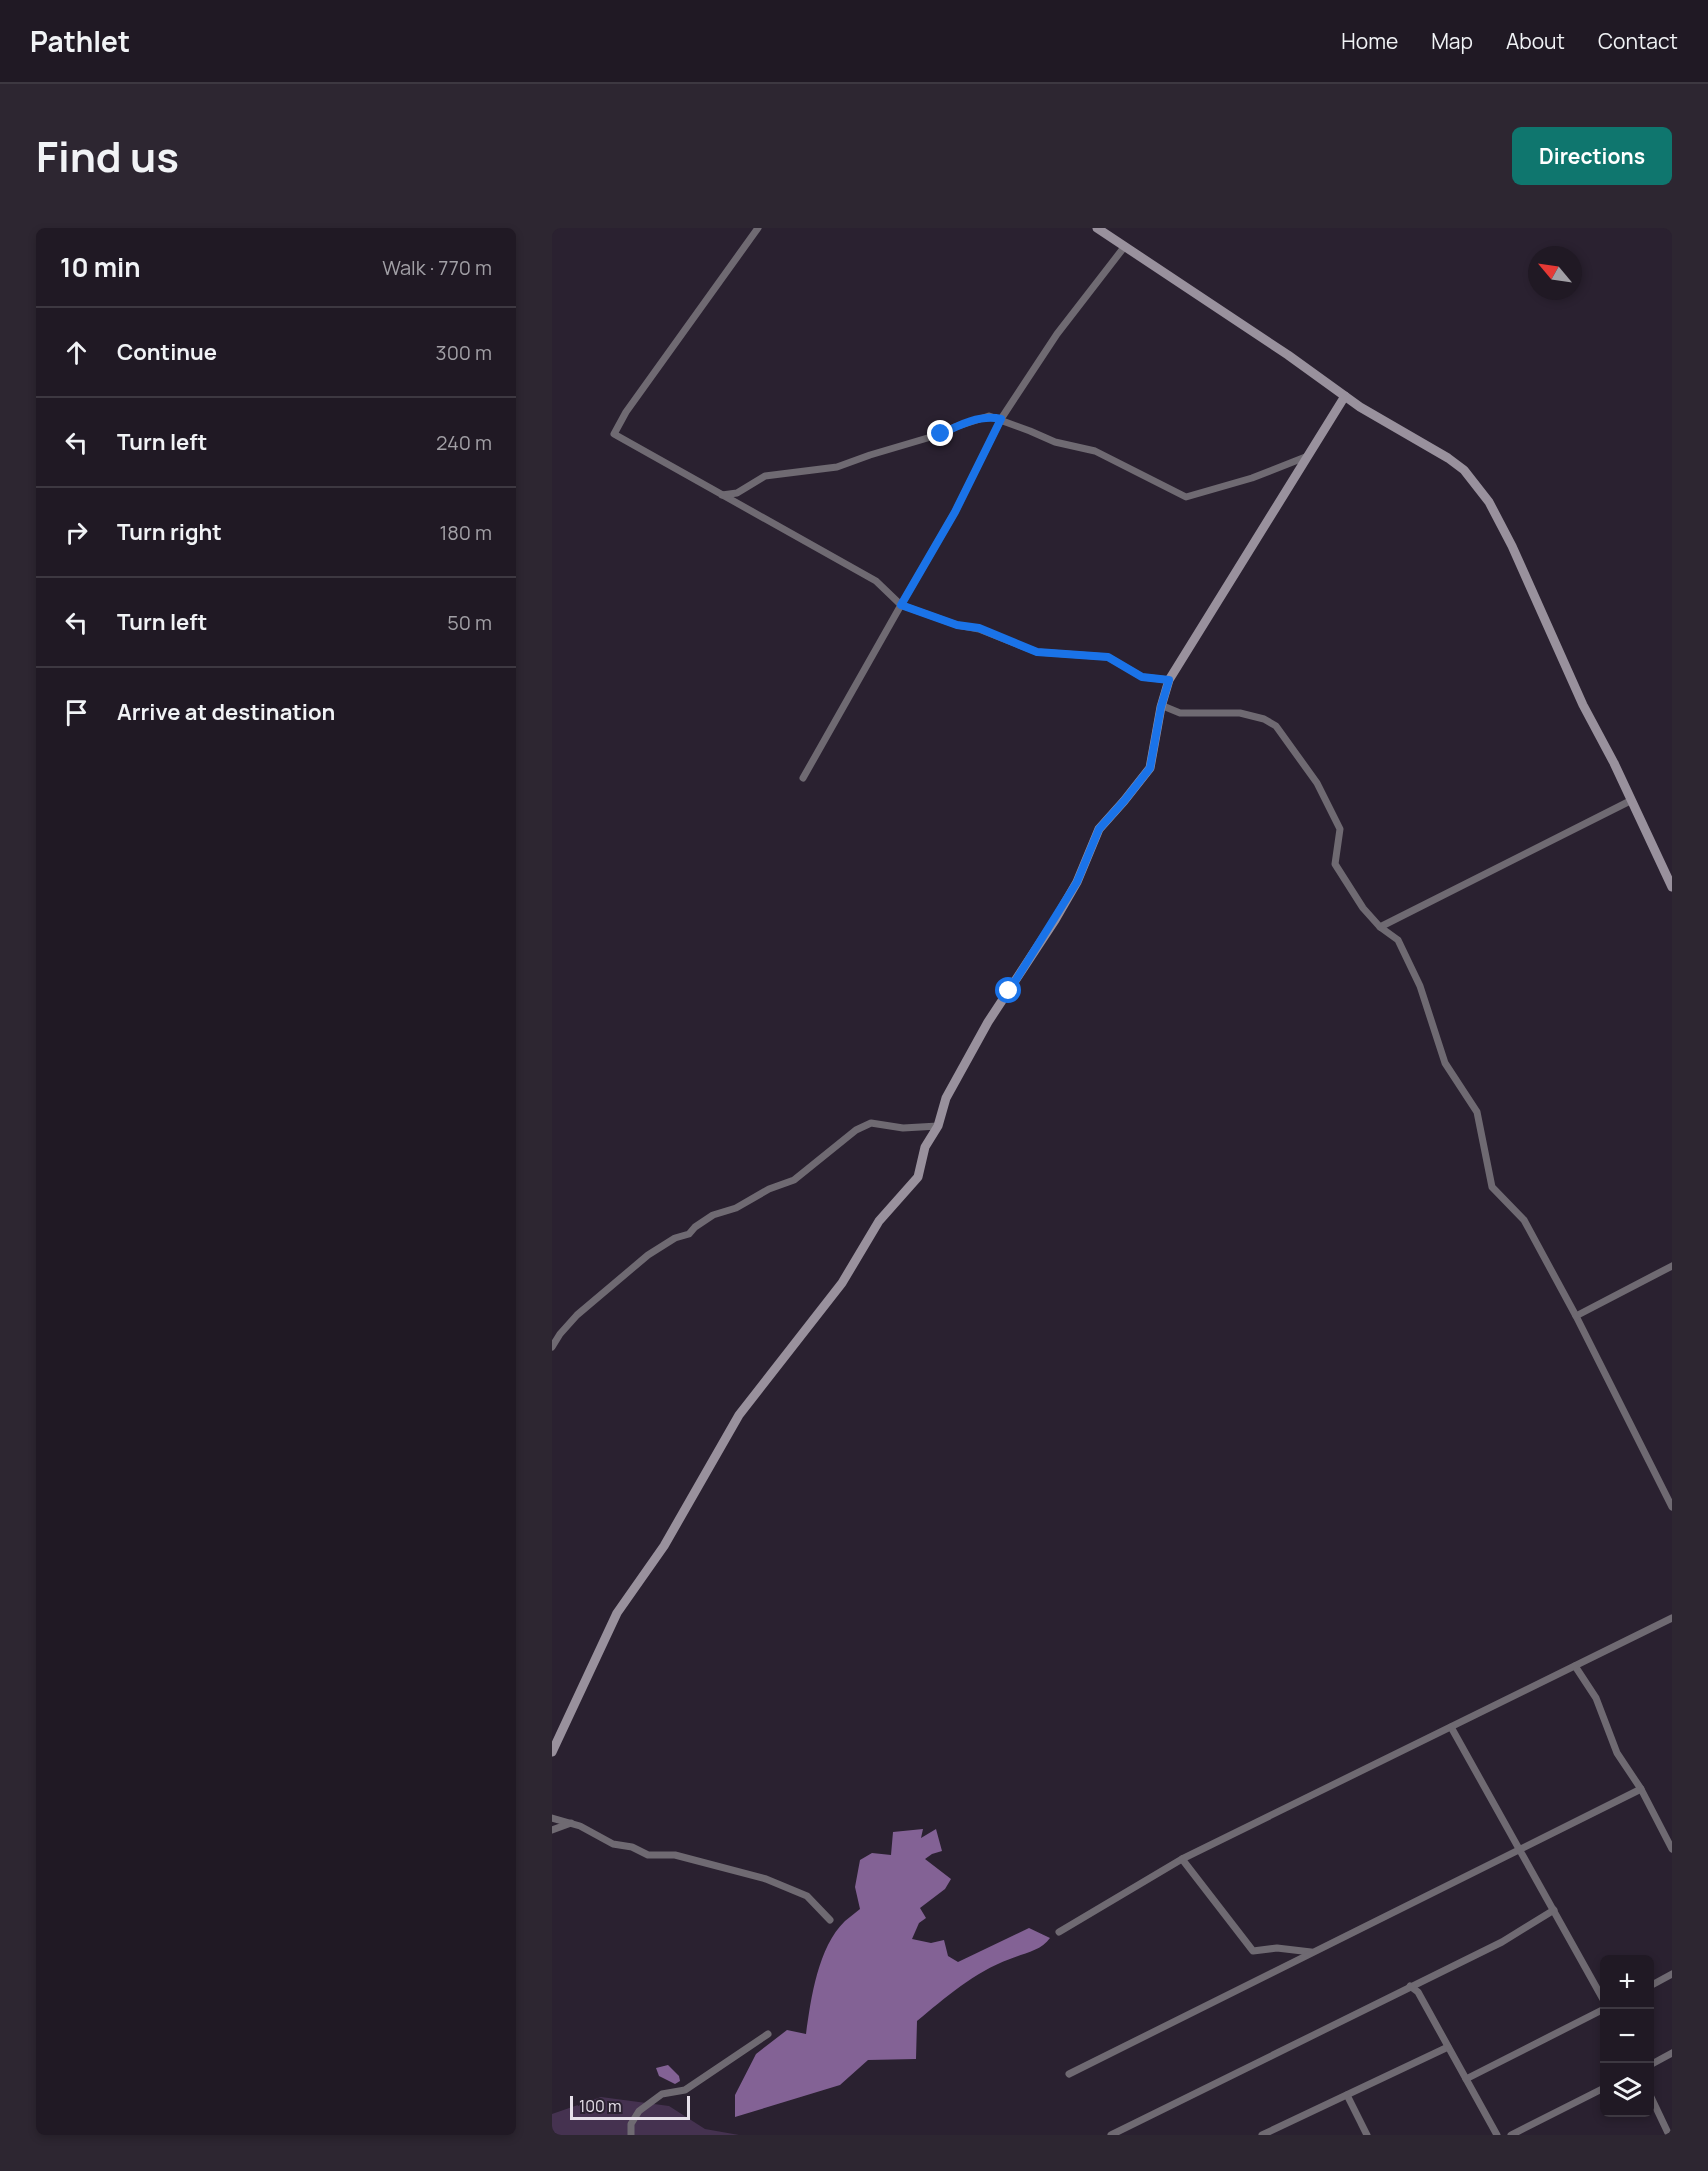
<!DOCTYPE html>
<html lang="en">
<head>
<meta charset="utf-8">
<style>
	:root { --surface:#201924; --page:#2d2631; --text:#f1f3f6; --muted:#a2a0a6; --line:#3d3841; --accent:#0f766e }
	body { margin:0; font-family:Manrope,sans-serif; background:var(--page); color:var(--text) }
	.controls { position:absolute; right:18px; bottom:18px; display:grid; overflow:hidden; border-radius:9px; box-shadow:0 3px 9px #0003 }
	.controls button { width:54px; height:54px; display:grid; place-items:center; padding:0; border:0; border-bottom:2px solid var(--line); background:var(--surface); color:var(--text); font:30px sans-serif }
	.compass { position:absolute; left:976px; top:18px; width:54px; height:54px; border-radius:50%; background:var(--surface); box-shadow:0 3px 9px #0003; rotate:299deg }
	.scale { position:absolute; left:18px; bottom:15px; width:120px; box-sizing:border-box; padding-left:6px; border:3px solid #e6e0ea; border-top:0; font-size:16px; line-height:21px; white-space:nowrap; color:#e6e0ea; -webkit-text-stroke:4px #2a2130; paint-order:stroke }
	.stop { position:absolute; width:18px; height:18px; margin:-14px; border:4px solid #1a73e8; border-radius:50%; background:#fff }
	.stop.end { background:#1a73e8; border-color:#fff; box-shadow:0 2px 6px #0008 }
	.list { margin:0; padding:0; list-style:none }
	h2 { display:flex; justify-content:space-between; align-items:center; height:78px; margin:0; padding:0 24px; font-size:26px }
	h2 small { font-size:20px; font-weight:400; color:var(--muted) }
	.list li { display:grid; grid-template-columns:39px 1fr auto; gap:18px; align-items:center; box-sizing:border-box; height:90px; padding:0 24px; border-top:2px solid var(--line) }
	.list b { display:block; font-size:22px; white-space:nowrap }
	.list em { font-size:20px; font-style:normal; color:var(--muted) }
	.icon { flex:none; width:33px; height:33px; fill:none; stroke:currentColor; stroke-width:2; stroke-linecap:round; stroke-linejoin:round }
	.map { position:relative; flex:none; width:1120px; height:1907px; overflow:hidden; border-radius:9px }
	header { display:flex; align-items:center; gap:36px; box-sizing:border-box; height:84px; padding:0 30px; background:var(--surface); border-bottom:2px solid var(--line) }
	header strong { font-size:28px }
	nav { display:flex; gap:33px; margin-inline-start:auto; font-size:21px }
	.intro { display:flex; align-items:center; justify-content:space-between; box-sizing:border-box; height:144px; padding:0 36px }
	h1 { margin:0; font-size:42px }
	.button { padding:15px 27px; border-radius:9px; background:var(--accent); color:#fff; font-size:21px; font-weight:700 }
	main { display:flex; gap:36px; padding:0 36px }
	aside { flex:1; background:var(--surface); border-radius:9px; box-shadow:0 3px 9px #0003 }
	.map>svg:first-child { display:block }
	.green { fill:#453250 }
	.water { fill:#836295 }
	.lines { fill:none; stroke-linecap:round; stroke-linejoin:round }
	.street { stroke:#6f6a72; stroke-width:7 }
	.secondary { stroke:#99919d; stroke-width:9 }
	.route { stroke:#1a73e8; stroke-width:8 }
</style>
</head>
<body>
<header>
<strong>Pathlet</strong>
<nav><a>Home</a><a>Map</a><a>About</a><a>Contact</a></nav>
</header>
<div class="intro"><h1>Find us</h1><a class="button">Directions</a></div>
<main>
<aside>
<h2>10 min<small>Walk · 770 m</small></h2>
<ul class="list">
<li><svg class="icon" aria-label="ahead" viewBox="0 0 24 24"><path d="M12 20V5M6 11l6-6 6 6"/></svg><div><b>Continue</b></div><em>300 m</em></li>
<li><svg class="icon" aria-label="left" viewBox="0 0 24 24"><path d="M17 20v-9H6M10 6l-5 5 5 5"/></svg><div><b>Turn left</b></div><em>240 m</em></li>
<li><svg class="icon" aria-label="right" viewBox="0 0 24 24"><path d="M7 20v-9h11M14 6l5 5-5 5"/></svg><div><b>Turn right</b></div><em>180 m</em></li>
<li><svg class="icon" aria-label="left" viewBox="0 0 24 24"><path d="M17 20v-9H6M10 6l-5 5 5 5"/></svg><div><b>Turn left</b></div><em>50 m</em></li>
<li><svg class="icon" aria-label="arrive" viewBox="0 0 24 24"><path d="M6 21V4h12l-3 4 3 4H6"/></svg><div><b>Arrive at destination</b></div></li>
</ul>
</aside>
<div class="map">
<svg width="1120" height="1907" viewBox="0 0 1120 1907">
	<rect width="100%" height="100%" fill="#2a2130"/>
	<!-- green -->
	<polygon class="green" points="49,1869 117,1878 153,1901 187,1907 0,1907 0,1886"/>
	<!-- water -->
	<g class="water">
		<path d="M371 1601 369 1610 384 1601 390 1623 380 1626 373 1631 399 1651 393 1661 368 1680 374 1690 367 1695 360 1711 379 1715 392 1712 396 1728 406 1734 477 1700 498 1710C489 1723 472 1725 458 1731 422 1744 393 1770 365 1793L364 1831 316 1832 288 1857 183 1889V1867L204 1826 235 1802 254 1806C259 1770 266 1719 293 1693 298 1689 303 1685 308 1681L303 1659 308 1632 320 1625 339 1627 341 1604Z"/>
		<polygon points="116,1837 127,1848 128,1853 123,1856 107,1848 104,1840"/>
	</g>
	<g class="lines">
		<!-- street -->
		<g class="street">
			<polyline points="206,0 74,184 62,206 324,353 349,377 403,284 449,191 505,106 573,18"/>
			<polyline points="170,267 185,265 213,248 285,239 318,227 389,206 403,199 437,188 478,203 503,214 543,223 634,269 700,250 756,228"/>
			<polyline points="611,478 628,485 688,485 712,491 724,498 765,555 788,601 783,636 811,680 828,699 846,712 868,758 893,835 925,884 940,959 972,992 1024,1088 1120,1279"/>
			<polyline points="251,550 349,377 405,397 427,401 485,424 556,429 590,449 617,452"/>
			<polyline points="828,699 1078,573"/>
			<polyline points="1024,1088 1120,1038"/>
			<polyline points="0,1119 8,1106 25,1087 96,1027 123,1010 137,1006 143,999 161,987 184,980 217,961 242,952 304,902 319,895 351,900 386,898"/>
			<polyline points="1023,1438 1044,1470 1065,1525 1089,1561 1120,1621"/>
			<polyline points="899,1499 1052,1773"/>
			<polyline points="0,1590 28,1598 61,1616 80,1619 96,1627 123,1627 214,1651 255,1668 278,1692"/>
			<polyline points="0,1602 19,1595"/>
			<polyline points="630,1631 701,1723 725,1720 759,1724"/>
			<polyline points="507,1704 630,1631 1120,1390"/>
			<polyline points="858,1758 866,1764 945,1907"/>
			<polyline points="1098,1758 1120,1746"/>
			<polyline points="1098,1837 1120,1825"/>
			<polyline points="517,1846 1089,1561"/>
			<polyline points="914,1851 1052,1781"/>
			<polyline points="795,1867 815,1907"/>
			<polyline points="1098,1867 1117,1907"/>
			<polyline points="79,1907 79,1896 87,1883 110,1866 133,1862 216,1806"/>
			<polyline points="559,1907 950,1714 1002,1682"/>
			<polyline points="710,1907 896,1819"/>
			<polyline points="959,1907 1052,1860"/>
		</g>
		<!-- secondary -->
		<g class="secondary">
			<polyline points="545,0 736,127 808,179 896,230 912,242 937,274 960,318 1031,477 1062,535 1120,659"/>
			<polyline points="0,1524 65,1385 112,1318 187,1187 290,1055 327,993 366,949 373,919 386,898 394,870 436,794 503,692 525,654 547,601 572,573 598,540 609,479 617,452 793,168"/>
		</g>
	</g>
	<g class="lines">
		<!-- route -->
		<path class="route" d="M389 206C407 197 429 186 449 191L403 284 349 377 405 397 427 400 485 424 556 429 590 449 617 452 609 479 598 540 572 573 547 601 525 654 457 763"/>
	</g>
</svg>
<div class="controls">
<button>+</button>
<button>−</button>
<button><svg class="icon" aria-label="layers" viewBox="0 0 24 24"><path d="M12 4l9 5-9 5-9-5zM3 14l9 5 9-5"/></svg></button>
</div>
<svg class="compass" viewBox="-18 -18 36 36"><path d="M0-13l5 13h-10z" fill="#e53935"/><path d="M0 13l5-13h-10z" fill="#a2a0a6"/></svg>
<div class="scale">100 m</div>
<div class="stop" style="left:457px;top:763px"></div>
<div class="stop end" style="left:389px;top:206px"></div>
</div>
</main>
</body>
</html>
